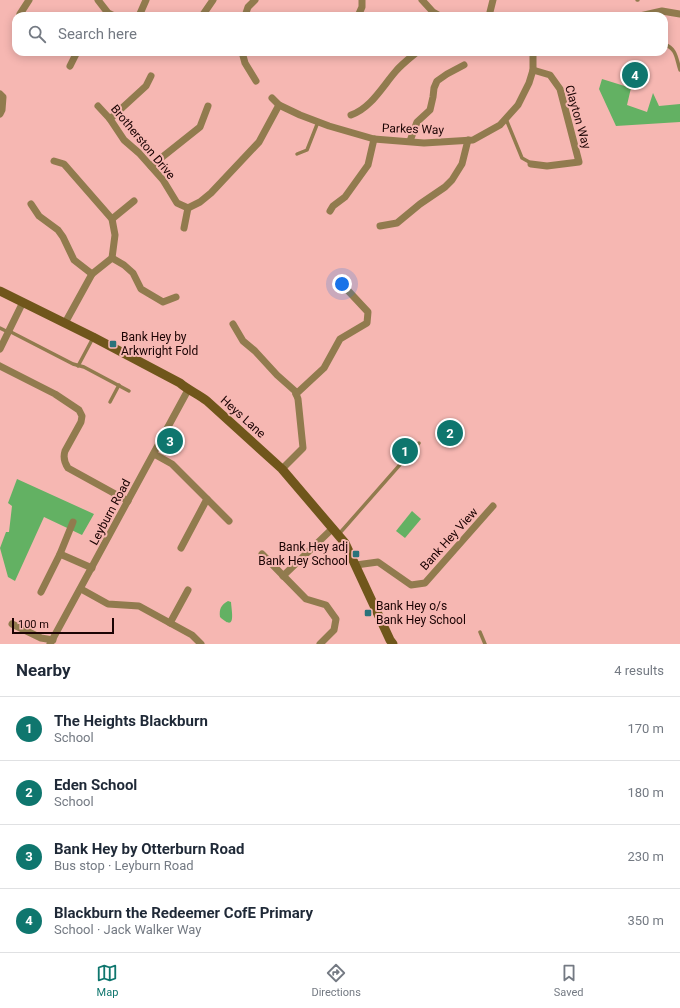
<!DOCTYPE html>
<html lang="en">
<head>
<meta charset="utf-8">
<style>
	:root { --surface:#fff; --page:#f2f2f3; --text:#1f2937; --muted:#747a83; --line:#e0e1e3; --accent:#0f766e }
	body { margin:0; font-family:Roboto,sans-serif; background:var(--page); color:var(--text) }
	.scale { position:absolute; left:12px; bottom:10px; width:102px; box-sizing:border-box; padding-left:4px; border:2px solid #1b0303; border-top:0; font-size:11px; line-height:14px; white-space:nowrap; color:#1b0303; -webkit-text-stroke:3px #f6b7b2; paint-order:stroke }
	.you { position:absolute; left:342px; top:284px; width:14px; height:14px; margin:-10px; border:3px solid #fff; border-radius:50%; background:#1a73e8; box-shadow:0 0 0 6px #1a73e833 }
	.badge { display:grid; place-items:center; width:26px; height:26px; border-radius:50%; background:var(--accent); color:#fff; font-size:13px; font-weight:700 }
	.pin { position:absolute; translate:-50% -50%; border:2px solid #fff; box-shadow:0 1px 4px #0006 }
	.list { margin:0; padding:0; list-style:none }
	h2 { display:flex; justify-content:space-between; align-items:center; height:52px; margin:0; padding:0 16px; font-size:17px }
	h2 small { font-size:13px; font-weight:400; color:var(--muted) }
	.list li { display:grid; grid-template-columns:26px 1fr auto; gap:12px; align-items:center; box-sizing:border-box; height:64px; padding:0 16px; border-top:1px solid var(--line) }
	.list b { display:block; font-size:15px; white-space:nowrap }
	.list p { margin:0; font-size:13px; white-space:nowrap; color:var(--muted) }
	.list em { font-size:13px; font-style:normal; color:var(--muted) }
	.icon { flex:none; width:22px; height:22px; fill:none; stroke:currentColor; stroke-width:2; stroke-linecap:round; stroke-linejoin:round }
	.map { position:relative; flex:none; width:680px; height:644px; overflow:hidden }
	.search { position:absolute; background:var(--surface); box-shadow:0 2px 10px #0003; left:12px; right:12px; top:12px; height:44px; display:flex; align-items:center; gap:10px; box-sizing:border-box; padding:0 14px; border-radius:12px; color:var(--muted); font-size:15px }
	.sheet { height:308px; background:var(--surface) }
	nav { display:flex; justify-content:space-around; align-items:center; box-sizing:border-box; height:56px; border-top:1px solid var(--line); background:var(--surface); font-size:11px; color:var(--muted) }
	nav a { display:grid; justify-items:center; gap:2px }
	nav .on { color:var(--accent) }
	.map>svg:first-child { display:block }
	.green { fill:#63b163 }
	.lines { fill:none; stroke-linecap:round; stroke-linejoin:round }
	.lane { stroke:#917b4e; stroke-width:3.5 }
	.street { stroke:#917b4e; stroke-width:7 }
	.secondary { stroke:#70561b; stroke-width:9 }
	.poi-dot { fill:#2a737a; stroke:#f6b7b2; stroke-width:1.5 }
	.labels { text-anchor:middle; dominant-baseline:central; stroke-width:4; stroke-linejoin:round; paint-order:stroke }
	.street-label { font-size:12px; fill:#1b0303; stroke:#f6b7b2 }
	.poi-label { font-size:12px; fill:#1b0303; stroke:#f6b7b2; text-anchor:start }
</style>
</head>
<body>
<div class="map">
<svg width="680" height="644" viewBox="0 0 680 644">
	<rect width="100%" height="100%" fill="#f6b7b2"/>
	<!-- green -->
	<g class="green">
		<polygon points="602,79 631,88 627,105 647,112 653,93 659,106 680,104 680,122 616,126 599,89"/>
		<polygon points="17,479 94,514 82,535 44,517 15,581 8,577 0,548 6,532 9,532 12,506 8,503"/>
		<polygon points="412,511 421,519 405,538 396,531"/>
		<path d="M228 601 231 602C232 614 236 632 220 617 219 609 221 605 228 601Z"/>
	</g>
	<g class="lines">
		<!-- lane -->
		<g class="lane">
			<polyline points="637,0 638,0"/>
			<path d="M664 44C677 49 676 58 680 70"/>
			<polyline points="621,52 626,53 626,52"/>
			<polyline points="506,119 522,158 531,163"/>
			<polyline points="297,154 307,150 318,122"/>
			<polyline points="0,328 8,332"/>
			<polyline points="9,331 73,364 84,367 129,391"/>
			<polyline points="78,366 93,338"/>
			<polyline points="110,402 119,385"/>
			<polyline points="339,534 419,443"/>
			<polyline points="480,632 485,644"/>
		</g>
		<!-- street -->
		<g class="street">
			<polyline points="98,0 108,13 114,16"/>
			<polyline points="422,0 433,12 440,16"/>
			<polyline points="20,14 29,0"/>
			<polyline points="139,16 146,0"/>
			<polyline points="202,16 213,0"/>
			<polyline points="245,16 248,7 255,0"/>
			<polyline points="358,16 362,7 362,0"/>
			<polyline points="489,16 493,0"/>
			<polyline points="640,16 662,11 680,14"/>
			<polyline points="242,52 245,63 256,81"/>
			<polyline points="70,66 77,52"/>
			<polyline points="0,94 3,97 2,110 0,114"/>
			<polyline points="272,98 279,105 300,115 329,126 374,139 424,143 473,140 500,125 518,105 529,83 533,70 533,52"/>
			<polyline points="98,106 110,119 124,140 139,153 163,180 177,203 188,208 200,202 211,193 259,142 279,105"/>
			<path d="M351 115C371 108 382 87 396 71 402 64 410 58 417 52"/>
			<polyline points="110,119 146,86 151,76"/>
			<polyline points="410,141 417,122 430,110 433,97 434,88 437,81 447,74 464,65"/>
			<polyline points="54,161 64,164 112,219 115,235 112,258 92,274 65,323"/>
			<polyline points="531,164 547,166 579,162 560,89 550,75 533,70"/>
			<polyline points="151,166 200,127 208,106"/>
			<polyline points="31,204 39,216 58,230 63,237 74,260 92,274"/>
			<polyline points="330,211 333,206 345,197 368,165 374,139"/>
			<polyline points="112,219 134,201"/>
			<polyline points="380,226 397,223 420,204 445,187 452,180 462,164 468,140"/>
			<polyline points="184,228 188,208"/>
			<polyline points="112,258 124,265 133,273 141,289 163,302 176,297"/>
			<polyline points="233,324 243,341 255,351 277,375 295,391 298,399 303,448 282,469"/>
			<polyline points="0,349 23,302"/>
			<path d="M0 366 55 394 79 410 82 416 81 422 65 451C63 457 64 462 68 468L128 501"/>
			<polyline points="296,394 324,368 340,339 367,323 368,312 340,282"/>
			<polyline points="154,454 172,464 229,521"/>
			<polyline points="181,548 207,499"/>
			<polyline points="60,554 73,522"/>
			<polyline points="262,554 306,599 326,605 336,619 334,630 320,644"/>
			<polyline points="356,565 378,562 411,585 425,583 493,506"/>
			<polyline points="283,576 333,528"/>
			<polyline points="81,589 108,604 139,606 192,635 201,644"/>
			<polyline points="41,592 60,554 92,568"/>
			<polyline points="170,623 188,590"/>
			<polyline points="12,624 41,638 53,640"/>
			<polyline points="50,644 188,390"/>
		</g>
		<!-- secondary -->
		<path class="secondary" d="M0 291 93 337 180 383C188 390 198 394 207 401L282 469 345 543 390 640 393 644"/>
	</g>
	<!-- markers -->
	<g class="poi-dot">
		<rect x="109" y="340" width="8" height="8" rx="2"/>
		<rect x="352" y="550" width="8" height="8" rx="2"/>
		<rect x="364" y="609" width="8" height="8" rx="2"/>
	</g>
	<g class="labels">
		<!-- street labels -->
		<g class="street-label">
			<text transform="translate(578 117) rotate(74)">Clayton Way</text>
			<text transform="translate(413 129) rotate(2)">Parkes Way</text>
			<text transform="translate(143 142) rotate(50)">Brotherston Drive</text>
			<text transform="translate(243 417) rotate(42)">Heys Lane</text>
			<text transform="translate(110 512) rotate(-62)">Leyburn Road</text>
			<text transform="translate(449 539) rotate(-48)">Bank Hey View</text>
		</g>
		<!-- poi labels -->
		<g class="poi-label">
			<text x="121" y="337">Bank Hey by<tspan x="121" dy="14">Arkwright Fold</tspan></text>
			<text x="348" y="547" text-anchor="end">Bank Hey adj<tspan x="348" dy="14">Bank Hey School</tspan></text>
			<text x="376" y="606">Bank Hey o/s<tspan x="376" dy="14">Bank Hey School</tspan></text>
		</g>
	</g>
</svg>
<div class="scale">100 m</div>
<div class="you"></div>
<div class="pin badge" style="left:405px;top:451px">1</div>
<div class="pin badge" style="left:450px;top:433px">2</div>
<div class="pin badge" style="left:170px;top:441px">3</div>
<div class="pin badge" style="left:635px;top:75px">4</div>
<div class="search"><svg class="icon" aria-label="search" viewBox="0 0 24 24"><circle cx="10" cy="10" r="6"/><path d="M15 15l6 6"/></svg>Search here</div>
</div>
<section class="sheet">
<h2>Nearby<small>4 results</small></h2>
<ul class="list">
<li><span class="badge">1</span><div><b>The Heights Blackburn</b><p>School</p></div><em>170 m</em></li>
<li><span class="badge">2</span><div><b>Eden School</b><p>School</p></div><em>180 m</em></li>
<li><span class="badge">3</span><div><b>Bank Hey by Otterburn Road</b><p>Bus stop · Leyburn Road</p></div><em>230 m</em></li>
<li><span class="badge">4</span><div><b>Blackburn the Redeemer CofE Primary</b><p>School · Jack Walker Way</p></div><em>350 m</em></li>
</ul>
</section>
<nav>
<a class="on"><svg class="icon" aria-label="map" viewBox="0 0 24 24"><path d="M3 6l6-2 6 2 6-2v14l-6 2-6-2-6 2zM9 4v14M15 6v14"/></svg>Map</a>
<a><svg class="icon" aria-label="directions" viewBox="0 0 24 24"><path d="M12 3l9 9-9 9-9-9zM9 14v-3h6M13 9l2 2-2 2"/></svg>Directions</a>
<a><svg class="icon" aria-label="saved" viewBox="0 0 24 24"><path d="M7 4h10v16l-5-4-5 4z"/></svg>Saved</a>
</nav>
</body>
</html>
